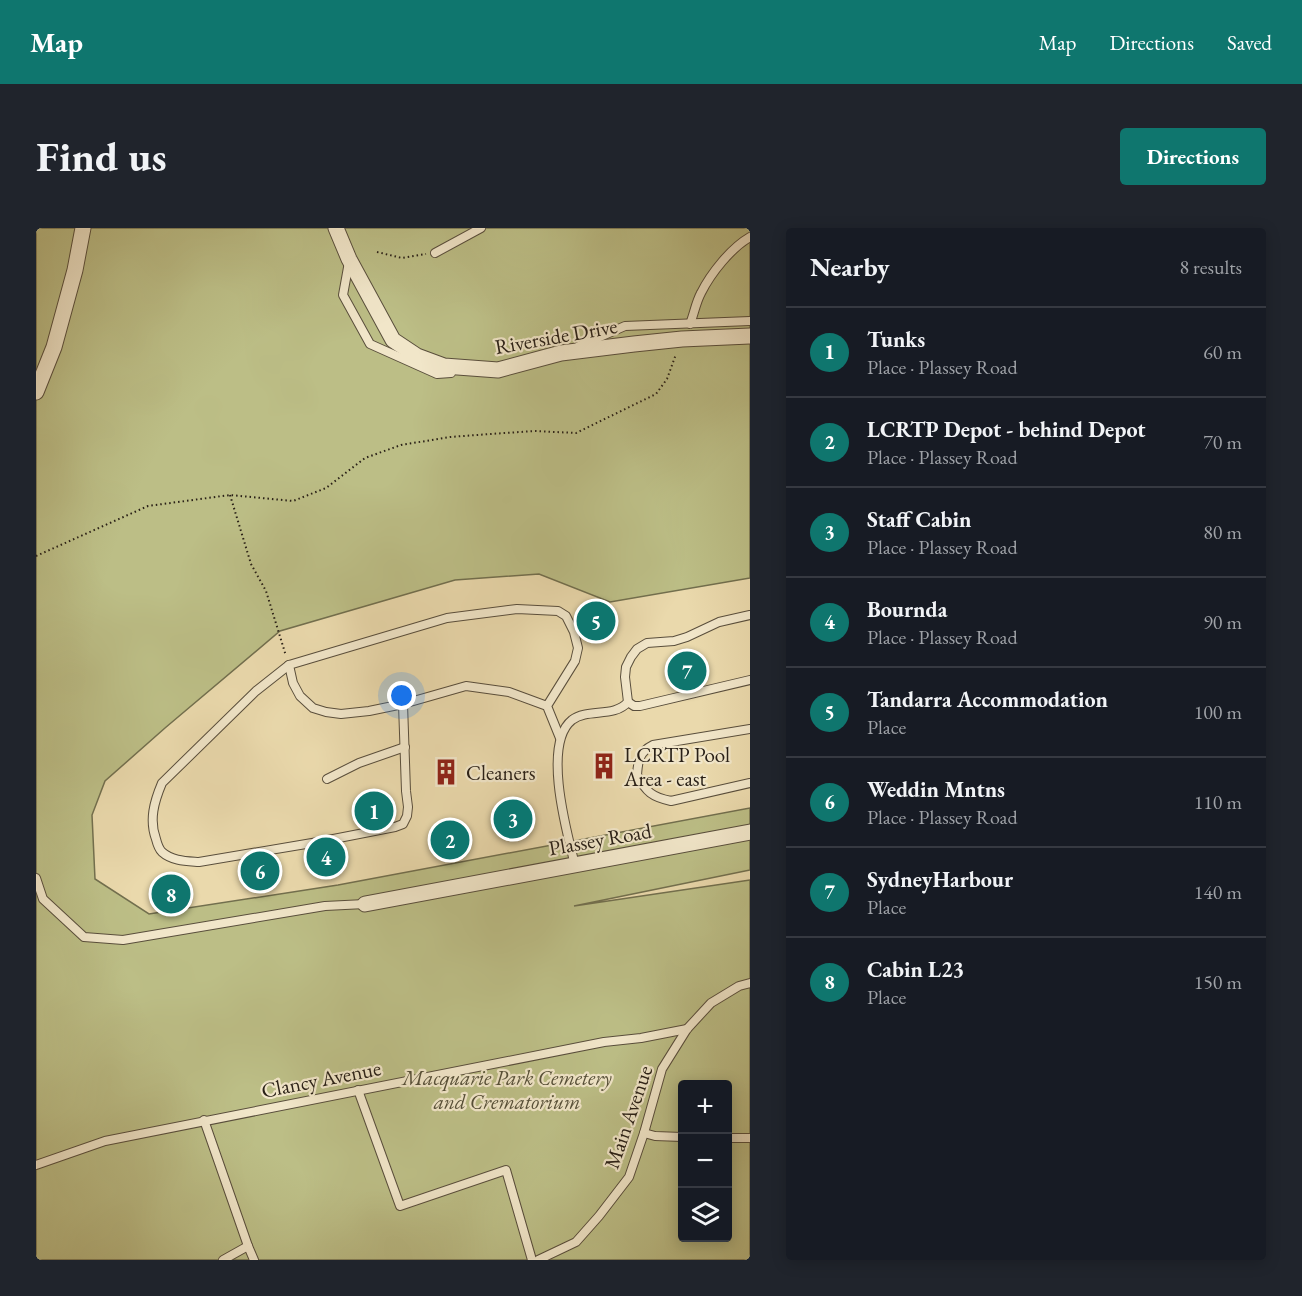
<!DOCTYPE html>
<html lang="en">
<head>
<meta charset="utf-8">
<style>
	:root { --surface:#171b24; --page:#20242c; --text:#f1f3f6; --muted:#9ea1a6; --line:#363941; --accent:#0f766e }
	body { margin:0; font-family:"EB Garamond",serif; background:var(--page); color:var(--text) }
	.controls { position:absolute; right:18px; bottom:18px; display:grid; overflow:hidden; border-radius:6px; box-shadow:0 3px 15px #0003 }
	.controls button { width:54px; height:54px; display:grid; place-items:center; padding:0; border:0; border-bottom:2px solid var(--line); background:var(--surface); color:var(--text); font:30px sans-serif }
	.you { position:absolute; left:366px; top:468px; width:21px; height:21px; margin:-15px; border:4px solid #fff; border-radius:50%; background:#1a73e8; box-shadow:0 0 0 9px #1a73e833 }
	.badge { display:grid; place-items:center; width:39px; height:39px; border-radius:50%; background:var(--accent); color:#fff; font-size:20px; font-weight:700 }
	.pin { position:absolute; translate:-50% -50%; border:3px solid #fff; box-shadow:0 2px 6px #0006 }
	.list { margin:0; padding:0; list-style:none }
	h2 { display:flex; justify-content:space-between; align-items:center; height:78px; margin:0; padding:0 24px; font-size:26px }
	h2 small { font-size:20px; font-weight:400; color:var(--muted) }
	.list li { display:grid; grid-template-columns:39px 1fr auto; gap:18px; align-items:center; box-sizing:border-box; height:90px; padding:0 24px; border-top:2px solid var(--line) }
	.list b { display:block; font-size:22px; white-space:nowrap }
	.list p { margin:0; font-size:20px; white-space:nowrap; color:var(--muted) }
	.list em { font-size:20px; font-style:normal; color:var(--muted) }
	.icon { flex:none; width:33px; height:33px; fill:none; stroke:currentColor; stroke-width:2; stroke-linecap:round; stroke-linejoin:round }
	.map { position:relative; flex:none; width:714px; height:1032px; overflow:hidden; border-radius:6px }
	header { display:flex; align-items:center; gap:36px; box-sizing:border-box; height:84px; padding:0 30px; background:var(--accent); color:#fff }
	header strong { font-size:28px }
	nav { display:flex; gap:33px; margin-inline-start:auto; font-size:21px }
	.intro { display:flex; align-items:center; justify-content:space-between; box-sizing:border-box; height:144px; padding:0 36px }
	h1 { margin:0; font-size:42px }
	.button { padding:15px 27px; border-radius:6px; background:var(--accent); color:#fff; font-size:21px; font-weight:700 }
	main { display:flex; gap:36px; padding:0 36px }
	aside { flex:1; background:var(--surface); border-radius:6px; box-shadow:0 3px 15px #0003 }
	.map>svg:first-child { display:block }
	.green { fill:#bcbe86; stroke:#726f4e; stroke-width:1.5; fill-rule:evenodd }
	.lines { fill:none; stroke-linecap:round; stroke-linejoin:round }
	.lane-casing { stroke:#594e3c; stroke-width:10 }
	.street-casing { stroke:#594e3c; stroke-width:17 }
	.path { stroke:#292017; stroke-width:2; stroke-dasharray:1.5 3; stroke-linecap:butt }
	.lane { stroke:#f1e6c9; stroke-width:8 }
	.street { stroke:#f1e6c9; stroke-width:15 }
	.labels { text-anchor:middle; dominant-baseline:central; stroke-width:4.5; stroke-linejoin:round; paint-order:stroke }
	.street-label { font-size:21px; fill:#292017; stroke:#f1e6c9 }
	.poi-label { font-size:21px; fill:#292017; stroke:#f1e6c9; text-anchor:start }
	.park-label { font-size:21px; font-style:italic; fill:#554f38; stroke:#f1e6c9 }
</style>
</head>
<body>
<header>
<strong>Map</strong>
<nav><a>Map</a><a>Directions</a><a>Saved</a></nav>
</header>
<div class="intro"><h1>Find us</h1><a class="button">Directions</a></div>
<main>
<div class="map">
<svg width="714" height="1032" viewBox="0 0 714 1032">
	<rect width="100%" height="100%" fill="#ead9ac"/>
	<filter id="stains"><feTurbulence type="fractalNoise" baseFrequency=".00333" numOctaves="4"/><feColorMatrix values="0 0 0 0 .2 0 0 0 0 .09 0 0 0 0 .02 0 0 0 .5 -.17"/></filter>
	<radialGradient id="worn" r=".72"><stop offset=".6" stop-color="#630" stop-opacity="0"/><stop offset="1" stop-color="#630" stop-opacity=".3"/></radialGradient>
	<!-- green -->
	<path class="green" d="M0 0H714V350L574 374 503 346 419 352 244 403 129 500 69 553 56 587 59 651 113 686 302 657 714 580V642L538 678 714 652V1032H0ZM646 856H692V1010H646Z"/>
	<g class="lines">
		<!-- lane casing -->
		<g class="lane-casing">
			<g id="lane">
				<polyline points="399,25 445,0"/>
				<polyline points="313,34 307,67 334,116 401,146 415,145"/>
				<path d="M654 96C658 86 660 74 665 65 675 45 695 20 714 9"/>
				<polyline points="543,118 589,98 714,93"/>
				<path d="M253 437 220 463 126 555C118 574 113 592 120 611 121 615 123 621 126 624 136 633 151 633 163 634L282 614 359 599 367 596 371 588 372 579 370 563 367 476"/>
				<polyline points="592,474 598,478 604,478 714,452"/>
				<polyline points="511,478 539,433 542,420 538,404 530,388 522,383 481,381 411,390 253,437 257,455 264,468 277,480 290,484 305,486 333,483 367,476 430,458 473,464 511,478 524,510"/>
				<path d="M714 501 617 517C603 524 602 533 601 547 610 564 616 569 635 573L714 555"/>
				<polyline points="291,551 323,535 369,519"/>
				<path d="M539 637C531 605 506 516 536 492 552 480 578 490 592 474L589 449 590 439 595 429 601 421 611 415 638 413 651 409 683 394 714 387"/>
				<polyline points="0,650 7,671 48,709 87,712 289,678 329,676"/>
				<polyline points="322,862 364,978 470,942 496,1032"/>
				<polyline points="168,892 212,1018 218,1032"/>
				<polyline points="608,905 619,908 646,909"/>
				<polyline points="692,910 714,910"/>
				<polyline points="0,937 69,913 568,814 605,810 651,801"/>
				<polyline points="187,1032 212,1018"/>
				<polyline points="502,1032 540,1014 563,988 593,949 608,905 626,841 651,801 675,775 703,758 714,755"/>
			</g>
		</g>
		<!-- street casing -->
		<g class="street-casing">
			<g id="street">
				<polyline points="300,0 313,31 357,112 381,128 408,138 462,142 525,125 598,116 646,111 714,108"/>
				<polyline points="0,164 18,119 39,42 47,0"/>
				<polyline points="329,676 714,604"/>
			</g>
		</g>
		<!-- path -->
		<g class="path">
			<polyline points="341,24 366,30 390,26"/>
			<polyline points="194,267 215,336 230,363 250,428"/>
			<polyline points="0,328 112,278 194,267 257,273 290,260 329,230 365,217 414,209 454,206 499,203 540,205 620,166 631,151 640,126"/>
		</g>
		<!-- lane -->
		<use href="#lane" class="lane"/>
		<!-- street -->
		<use href="#street" class="street"/>
	</g>
	<!-- icons -->
	<defs>
		<g id="building-bare" transform="scale(2.07)"><path d="M-4-6H4V6H1V3H-1V6H-4ZM-2.5-4.3h1.7v1.8h-1.7ZM.8-4.3h1.7v1.8H.8ZM-2.5-1h1.7V.8h-1.7ZM.8-1h1.7V.8H.8Z" fill="#8f2418" stroke="#f1e6c9" stroke-width="2.5" paint-order="stroke"/></g>
	</defs>
	<g fill-rule="evenodd">
		<use href="#building-bare" x="568" y="538"/>
		<use href="#building-bare" x="410" y="544"/>
	</g>
	<g class="labels">
		<!-- street labels -->
		<g class="street-label">
			<text transform="translate(520 108) rotate(-10)">Riverside Drive</text>
			<text transform="translate(564 611) rotate(-10)">Plassey Road</text>
			<text transform="translate(285 851) rotate(-11)">Clancy Avenue</text>
			<text transform="translate(592 889) rotate(-71)">Main Avenue</text>
		</g>
		<!-- poi labels -->
		<g class="poi-label">
			<text x="588" y="526">LCRTP Pool<tspan x="588" dy="24">Area - east</tspan></text>
			<text x="430" y="544">Cleaners</text>
		</g>
		<!-- park labels -->
		<g class="park-label">
			<text x="471" y="849">Macquarie Park Cemetery<tspan x="471" dy="24">and Crematorium</tspan></text>
		</g>
	</g>
	<rect width="100%" height="100%" filter="url(#stains)"/>
	<rect width="100%" height="100%" fill="url(#worn)"/>
</svg>
<div class="controls">
<button>+</button>
<button>−</button>
<button><svg class="icon" aria-label="layers" viewBox="0 0 24 24"><path d="M12 4l9 5-9 5-9-5zM3 14l9 5 9-5"/></svg></button>
</div>
<div class="you"></div>
<div class="pin badge" style="left:338px;top:583px">1</div>
<div class="pin badge" style="left:414px;top:612px">2</div>
<div class="pin badge" style="left:477px;top:591px">3</div>
<div class="pin badge" style="left:290px;top:629px">4</div>
<div class="pin badge" style="left:560px;top:393px">5</div>
<div class="pin badge" style="left:224px;top:643px">6</div>
<div class="pin badge" style="left:651px;top:443px">7</div>
<div class="pin badge" style="left:135px;top:666px">8</div>
</div>
<aside>
<h2>Nearby<small>8 results</small></h2>
<ul class="list">
<li><span class="badge">1</span><div><b>Tunks</b><p>Place · Plassey Road</p></div><em>60 m</em></li>
<li><span class="badge">2</span><div><b>LCRTP Depot - behind Depot</b><p>Place · Plassey Road</p></div><em>70 m</em></li>
<li><span class="badge">3</span><div><b>Staff Cabin</b><p>Place · Plassey Road</p></div><em>80 m</em></li>
<li><span class="badge">4</span><div><b>Bournda</b><p>Place · Plassey Road</p></div><em>90 m</em></li>
<li><span class="badge">5</span><div><b>Tandarra Accommodation</b><p>Place</p></div><em>100 m</em></li>
<li><span class="badge">6</span><div><b>Weddin Mntns</b><p>Place · Plassey Road</p></div><em>110 m</em></li>
<li><span class="badge">7</span><div><b>SydneyHarbour</b><p>Place</p></div><em>140 m</em></li>
<li><span class="badge">8</span><div><b>Cabin L23</b><p>Place</p></div><em>150 m</em></li>
</ul>
</aside>
</main>
</body>
</html>
